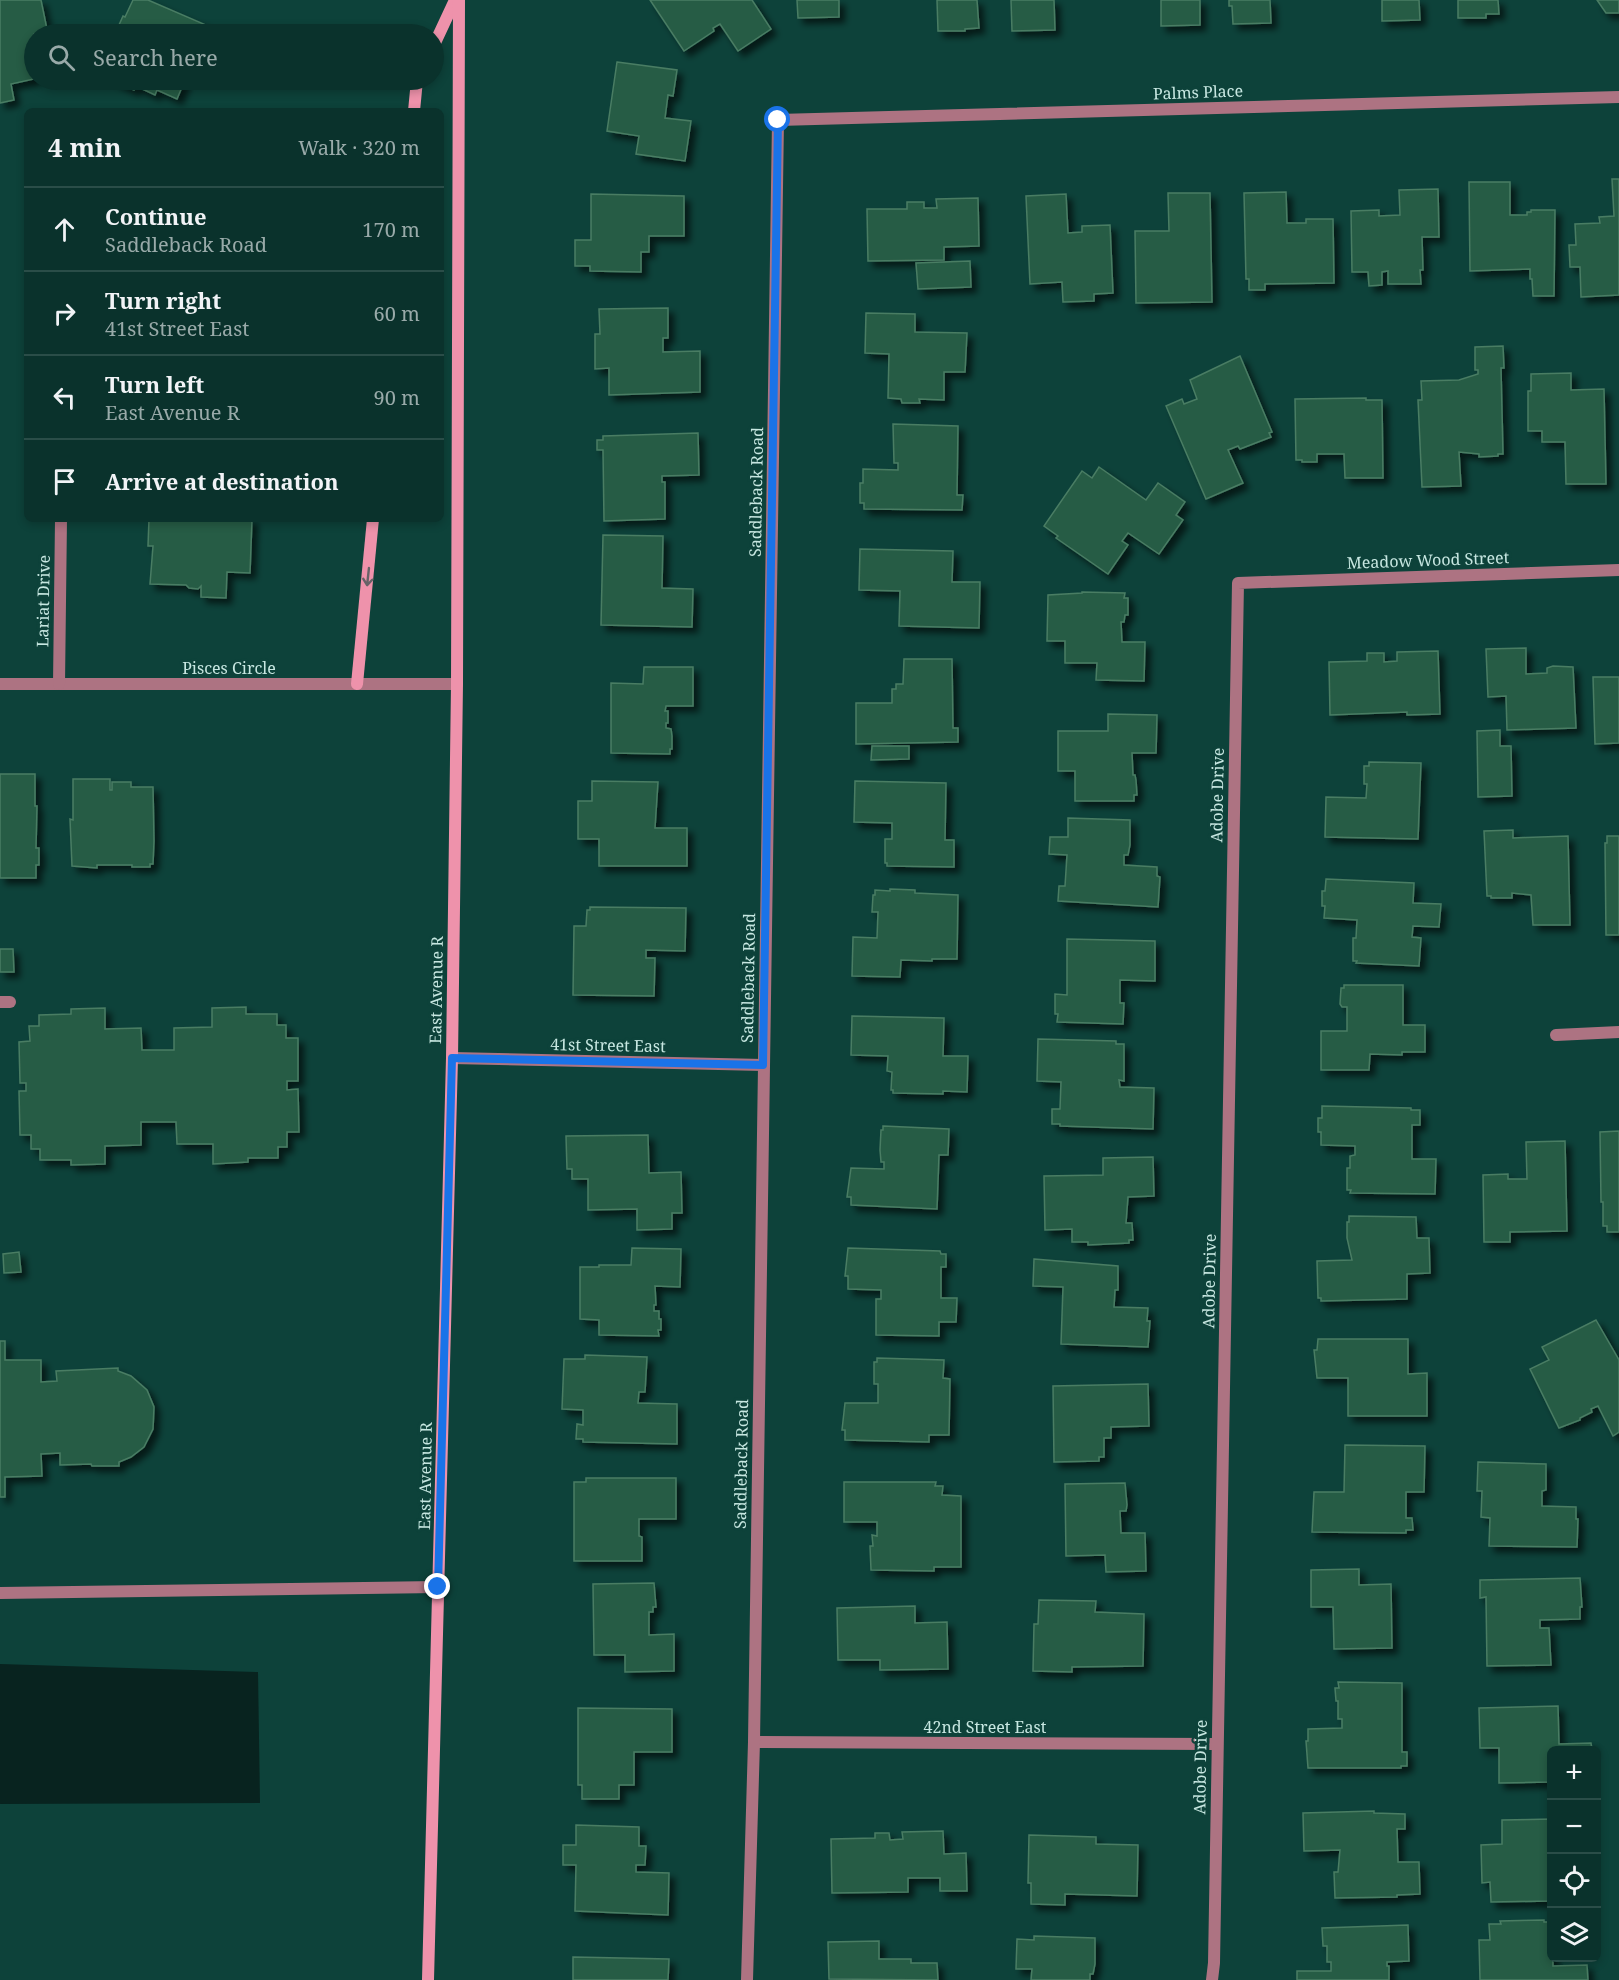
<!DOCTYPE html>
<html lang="en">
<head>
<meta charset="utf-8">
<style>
	:root { --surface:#0a322c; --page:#183e38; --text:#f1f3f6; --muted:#99aaa9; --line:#2a4d48 }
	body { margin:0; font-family:"Noto Serif",serif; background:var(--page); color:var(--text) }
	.controls { position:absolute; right:18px; bottom:18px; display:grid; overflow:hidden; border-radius:9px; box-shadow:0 3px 9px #0003 }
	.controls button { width:54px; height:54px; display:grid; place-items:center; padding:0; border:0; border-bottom:2px solid var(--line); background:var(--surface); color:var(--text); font:30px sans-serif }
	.stop { position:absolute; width:18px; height:18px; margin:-14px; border:4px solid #1a73e8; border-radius:50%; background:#fff }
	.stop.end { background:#1a73e8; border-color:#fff; box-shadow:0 2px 6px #0008 }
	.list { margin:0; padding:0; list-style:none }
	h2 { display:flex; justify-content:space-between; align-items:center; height:78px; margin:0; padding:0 24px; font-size:26px }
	h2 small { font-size:20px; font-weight:400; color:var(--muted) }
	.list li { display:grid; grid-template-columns:39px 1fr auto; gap:18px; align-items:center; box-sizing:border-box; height:84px; padding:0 24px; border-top:2px solid var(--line) }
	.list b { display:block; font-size:22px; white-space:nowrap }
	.list p { margin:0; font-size:20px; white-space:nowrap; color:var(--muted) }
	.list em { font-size:20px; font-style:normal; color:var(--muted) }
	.icon { flex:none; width:33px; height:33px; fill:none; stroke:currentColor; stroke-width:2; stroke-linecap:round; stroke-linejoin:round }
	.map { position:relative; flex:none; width:1619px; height:1980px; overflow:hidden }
	.search { position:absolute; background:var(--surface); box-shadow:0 3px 9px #0003; left:24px; top:24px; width:420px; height:66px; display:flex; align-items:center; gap:15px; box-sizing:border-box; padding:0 21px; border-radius:33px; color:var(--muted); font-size:22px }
	.panel { position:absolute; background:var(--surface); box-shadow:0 3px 9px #0003; left:24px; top:108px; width:420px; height:414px; border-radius:9px }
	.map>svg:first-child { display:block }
	.water { fill:#08231f }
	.building { fill:#285b44; stroke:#497d64; stroke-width:1.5; filter:url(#shadow) }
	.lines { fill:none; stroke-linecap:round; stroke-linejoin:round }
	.street { stroke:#ad7382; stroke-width:12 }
	.secondary { stroke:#ee92ab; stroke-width:12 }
	.oneway { stroke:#676267 }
	.route { stroke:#1a73e8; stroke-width:8 }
	.labels { text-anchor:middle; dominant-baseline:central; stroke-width:6; stroke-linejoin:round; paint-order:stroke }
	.street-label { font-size:16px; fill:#c7e7e1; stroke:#0d423a }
</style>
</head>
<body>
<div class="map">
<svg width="1619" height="1980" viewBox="0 0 1619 1980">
	<defs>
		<filter id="shadow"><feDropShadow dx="5.5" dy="5.5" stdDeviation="3" flood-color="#0009"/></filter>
	</defs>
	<rect width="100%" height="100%" fill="#0d423a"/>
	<!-- water -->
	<polygon class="water" points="0,1664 258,1672 260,1803 0,1804"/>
	<!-- building -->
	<g class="building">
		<polygon points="0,0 41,0 48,34 34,34 34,79 11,84 14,100 0,103"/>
		<polygon points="133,0 148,0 206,25 205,27 208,29 205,34 115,34 123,16 125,17"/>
		<polygon points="650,0 752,0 771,29 738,51 720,24 713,28 714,31 684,51"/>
		<polygon points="797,0 839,0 839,17 798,18"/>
		<polygon points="937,0 977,0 979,28 965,29 965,31 938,31"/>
		<polygon points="1011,0 1054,0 1055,30 1012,31"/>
		<polygon points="1161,0 1200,0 1200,25 1161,26"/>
		<polygon points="1229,0 1270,0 1271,23 1233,24 1232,6 1229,6"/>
		<polygon points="1382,0 1419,0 1420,20 1382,21"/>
		<polygon points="1458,0 1498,0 1499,14 1486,14 1486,18 1458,18"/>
		<polygon points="1597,0 1619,0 1619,13 1606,13"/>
		<polygon points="617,62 677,70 673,96 668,95 665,118 691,121 685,161 636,154 639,136 607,131"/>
		<polygon points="112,80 185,80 177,99 157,90 155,95 136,86 134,90"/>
		<polygon points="1612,179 1619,179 1619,295 1581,297 1580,267 1570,267 1569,245 1576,245 1575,224 1600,223 1599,217 1614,216"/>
		<polygon points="1469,182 1510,182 1510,215 1527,215 1527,212 1531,212 1531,210 1555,210 1554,296 1533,296 1532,279 1530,279 1530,269 1470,271"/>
		<polygon points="1438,189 1439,237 1422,237 1423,270 1420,270 1421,284 1388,284 1388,271 1382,272 1382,285 1369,286 1368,272 1352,272 1351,211 1379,210 1379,216 1400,215 1399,190"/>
		<polygon points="1286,192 1287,223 1306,223 1306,219 1333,219 1334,283 1265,284 1265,290 1249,290 1249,279 1246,279 1244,193"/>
		<polygon points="1168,193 1210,193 1212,302 1136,303 1135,231 1169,231"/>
		<polygon points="591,194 684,196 684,236 649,236 649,252 641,252 641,272 590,271 590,266 575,266 575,240 591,240"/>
		<polygon points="1066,194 1068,233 1082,232 1082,226 1110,225 1113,293 1094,294 1094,301 1063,302 1062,282 1030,284 1026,196"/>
		<polygon points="978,198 979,246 944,247 944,260 868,261 867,209 907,209 907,202 924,202 924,208 937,208 936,199"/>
		<polygon points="970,261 971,287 918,289 916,263"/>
		<polygon points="668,308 668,338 663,338 663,352 700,351 700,392 609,395 609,368 595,369 595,334 600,334 599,309"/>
		<polygon points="866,313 915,314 915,332 967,333 965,372 944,372 944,400 919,399 920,403 902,403 901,399 888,398 889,354 865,353"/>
		<polygon points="1503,346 1504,368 1501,368 1503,454 1498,454 1498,456 1479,457 1479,454 1459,452 1461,486 1422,487 1418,400 1422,400 1421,381 1459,380 1478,374 1478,370 1475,370 1475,347"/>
		<polygon points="1240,356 1272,432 1269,433 1271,437 1240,449 1238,446 1228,450 1243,483 1206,499 1166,406 1182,399 1184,404 1197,399 1190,380"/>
		<polygon points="1571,373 1571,390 1604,389 1606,484 1566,484 1565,442 1542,442 1542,431 1528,431 1528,391 1531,391 1531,374"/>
		<polygon points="1366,398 1366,400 1382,400 1383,478 1345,478 1344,454 1317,454 1317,462 1302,462 1302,460 1296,460 1295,399"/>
		<polygon points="893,424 958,426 957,495 963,495 962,510 864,509 864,503 860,503 860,483 863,483 863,469 898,470 898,463 894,463"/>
		<polygon points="698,433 699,475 662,476 662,482 665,482 665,519 604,521 603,450 597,450 597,440 603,440 603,436"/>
		<polygon points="1099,467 1146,500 1158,483 1185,502 1176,515 1183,520 1159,554 1128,533 1122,541 1128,545 1108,574 1056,538 1058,536 1044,526 1082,471 1092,478"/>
		<polygon points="149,519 252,519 250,573 227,572 226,598 201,597 201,586 198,589 189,588 186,585 150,584 153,546 148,546"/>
		<polygon points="603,535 663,536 662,588 693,589 692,627 601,625"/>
		<polygon points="860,549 953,551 952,582 980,582 979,628 899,626 900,591 859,590"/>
		<polygon points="1082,592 1125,593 1124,598 1128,598 1128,615 1125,615 1124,622 1121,622 1122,642 1145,642 1144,681 1096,680 1097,663 1065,663 1065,641 1047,641 1048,595 1082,593"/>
		<polygon points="1526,648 1526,674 1547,673 1547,668 1553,666 1573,667 1576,728 1507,730 1506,696 1488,697 1486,649"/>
		<polygon points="1438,651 1440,714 1407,715 1407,712 1330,715 1329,662 1367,661 1367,653 1384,653 1384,662 1397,661 1397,652"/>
		<polygon points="904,659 952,659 953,728 958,728 958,742 856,744 856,703 892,703 892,689 896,689 896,684 903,684"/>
		<polygon points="644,667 693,667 693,706 666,706 665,711 668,711 668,723 666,723 666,728 671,729 672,736 672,749 670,749 670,754 611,753 611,683 643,684"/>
		<polygon points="1593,677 1619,677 1619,743 1595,744"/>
		<polygon points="1108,714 1157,715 1156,753 1132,753 1133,775 1135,775 1136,780 1137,795 1134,795 1134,801 1075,801 1075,771 1058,771 1058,731 1108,731"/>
		<polygon points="1500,730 1500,746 1511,746 1512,796 1478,797 1477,731"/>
		<polygon points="872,746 909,746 909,759 871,760"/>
		<polygon points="1369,762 1421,763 1418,839 1325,837 1326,797 1366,798 1367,784 1364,784 1364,766 1369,766"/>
		<polygon points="0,774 35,774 35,806 37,806 36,848 39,848 39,865 36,865 36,878 0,878"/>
		<polygon points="73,779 110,779 110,790 112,790 112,782 131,782 131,787 153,787 154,841 153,864 150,864 150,867 132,867 132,865 97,865 97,868 72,866 70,819 73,820"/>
		<polygon points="592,781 658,782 655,828 687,828 687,866 599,866 599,839 578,839 578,801 592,801"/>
		<polygon points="855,781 946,783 945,840 954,840 954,867 887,866 887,863 885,863 885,839 892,839 892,823 854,822"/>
		<polygon points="1068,818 1130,820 1130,845 1128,855 1124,855 1124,865 1157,867 1157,876 1160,877 1158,907 1058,901 1059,886 1065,886 1067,855 1049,854 1050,837 1068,837"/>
		<polygon points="1513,830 1513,838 1568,836 1570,925 1533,925 1531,895 1512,893 1512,898 1491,898 1491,896 1487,896 1484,831"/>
		<polygon points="1607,836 1619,836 1619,935 1606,935 1605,843 1607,843"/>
		<polygon points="1326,879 1414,883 1413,903 1441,904 1439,927 1413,926 1412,937 1421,938 1419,966 1356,963 1357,961 1353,961 1353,938 1356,938 1357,920 1324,918 1325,906 1322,906 1322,891 1325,891"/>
		<polygon points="890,889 915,890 915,893 958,895 957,959 932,959 932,961 901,960 900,977 852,976 853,937 877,938 878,912 872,912 873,895 875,895 875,890 890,891"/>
		<polygon points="590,907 686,908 685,951 646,950 646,958 655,958 654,996 573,995 574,926 586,926 587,910 590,910"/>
		<polygon points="1067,939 1155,941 1155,981 1120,980 1120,1003 1124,1003 1123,1024 1057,1022 1058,1014 1055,1014 1055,994 1067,995"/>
		<polygon points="0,949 13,949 14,972 0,972"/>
		<polygon points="1344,985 1403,985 1403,1025 1425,1025 1425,1052 1402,1052 1402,1055 1370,1054 1369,1070 1321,1070 1321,1031 1347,1031 1347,1007 1342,1007 1340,1004 1341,988 1344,988"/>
		<polygon points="246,1007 246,1014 277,1014 277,1025 286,1025 286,1038 298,1038 298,1081 287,1081 287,1090 298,1089 299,1132 287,1132 287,1147 278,1147 278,1158 248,1158 248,1162 213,1164 213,1144 177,1144 176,1122 141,1122 141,1145 105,1146 105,1164 71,1165 71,1160 40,1160 40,1149 31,1149 31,1135 20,1135 19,1091 26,1091 26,1083 20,1083 19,1042 30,1041 29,1026 39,1026 39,1015 71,1014 71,1009 105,1008 105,1029 141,1028 142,1050 174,1050 174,1028 212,1027 212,1008"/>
		<polygon points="852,1016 944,1018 943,1056 968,1056 967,1092 943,1091 943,1094 893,1093 893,1090 891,1090 892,1072 887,1071 888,1056 851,1055"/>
		<polygon points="1038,1039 1116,1041 1116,1044 1124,1044 1124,1081 1119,1080 1120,1087 1154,1088 1153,1129 1060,1126 1060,1124 1052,1124 1052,1109 1060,1109 1061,1082 1037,1081"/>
		<polygon points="1322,1106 1411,1108 1411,1110 1420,1110 1420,1125 1412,1125 1412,1159 1436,1159 1435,1194 1350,1193 1351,1190 1347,1190 1347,1168 1350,1168 1350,1156 1355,1155 1355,1146 1321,1145 1321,1132 1318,1132 1318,1118 1322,1118"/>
		<polygon points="883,1126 949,1129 948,1155 939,1155 937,1209 851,1205 851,1197 847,1197 851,1168 884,1169 884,1162 881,1162 880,1150 881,1130 883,1130"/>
		<polygon points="1619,1131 1619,1232 1607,1232 1607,1226 1603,1226 1603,1202 1601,1202 1600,1132"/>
		<polygon points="648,1135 649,1173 681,1172 682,1213 672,1213 672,1229 637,1230 637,1209 588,1210 588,1179 572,1179 572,1169 567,1169 566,1136"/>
		<polygon points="1565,1141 1567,1231 1510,1232 1510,1242 1484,1242 1483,1175 1508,1174 1508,1179 1527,1179 1526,1142"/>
		<polygon points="1153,1157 1154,1196 1128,1197 1126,1223 1132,1223 1133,1240 1129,1240 1129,1243 1088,1245 1088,1242 1072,1242 1072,1229 1045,1230 1044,1176 1103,1175 1103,1158"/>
		<polygon points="1349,1216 1416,1217 1417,1238 1429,1238 1430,1273 1407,1274 1407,1299 1321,1301 1321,1298 1318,1298 1317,1261 1352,1260 1347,1238 1347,1222 1349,1222"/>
		<polygon points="632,1248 681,1249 680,1287 655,1286 656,1305 654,1305 654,1311 659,1311 659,1319 661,1319 661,1330 658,1330 659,1336 599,1335 599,1320 580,1319 580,1267 599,1267 599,1265 631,1265"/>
		<polygon points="848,1248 940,1251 941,1254 946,1254 946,1267 941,1267 941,1298 957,1298 956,1322 939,1322 939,1336 876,1335 876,1299 881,1299 881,1290 848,1289 848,1276 845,1276"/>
		<polygon points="19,1252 21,1272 4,1273 3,1254"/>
		<polygon points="1034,1259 1118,1266 1118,1290 1115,1290 1114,1307 1148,1308 1147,1321 1150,1321 1148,1347 1061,1344 1063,1287 1033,1286"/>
		<polygon points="1596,1320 1619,1360 1619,1432 1613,1436 1598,1406 1591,1409 1592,1412 1580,1418 1580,1420 1559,1428 1530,1369 1549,1360 1542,1347"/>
		<polygon points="1318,1339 1408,1339 1408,1374 1427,1373 1427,1416 1348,1416 1348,1378 1317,1378 1314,1350 1317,1350"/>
		<polygon points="0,1341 5,1341 5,1360 41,1360 41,1382 57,1381 56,1371 118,1368 118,1371 131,1376 147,1390 154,1407 153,1429 144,1447 131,1457 119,1462 119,1466 92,1466 91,1464 60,1465 60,1453 41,1454 42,1476 5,1477 5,1497 0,1497"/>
		<polygon points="585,1355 647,1357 645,1392 639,1392 638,1403 677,1404 677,1444 583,1442 583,1439 576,1439 577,1424 583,1425 583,1410 562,1409 564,1359 585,1359"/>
		<polygon points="877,1358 944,1360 943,1378 950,1379 949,1435 929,1435 929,1442 845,1440 845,1430 842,1430 845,1403 878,1403 878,1384 874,1384 874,1362 877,1362"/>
		<polygon points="1148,1384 1149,1426 1111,1427 1111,1438 1104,1438 1104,1457 1099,1457 1099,1461 1054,1462 1053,1386"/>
		<polygon points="1345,1445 1425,1446 1424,1492 1406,1492 1406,1518 1412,1518 1413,1530 1406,1530 1406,1533 1312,1532 1314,1492 1344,1492"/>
		<polygon points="1478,1462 1546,1464 1546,1490 1542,1491 1542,1506 1576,1507 1576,1519 1578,1519 1577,1547 1489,1546 1490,1518 1481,1517 1482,1491 1477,1491"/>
		<polygon points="586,1478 676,1478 676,1519 639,1519 639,1536 642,1537 642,1561 574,1561 574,1482 586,1482"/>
		<polygon points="844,1482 936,1482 935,1486 943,1486 942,1495 961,1496 961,1567 934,1567 934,1571 871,1570 870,1546 873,1546 872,1535 877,1536 877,1522 844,1522"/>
		<polygon points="1125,1483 1127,1505 1126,1511 1120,1511 1121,1533 1145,1533 1146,1571 1106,1572 1105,1555 1066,1556 1065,1484"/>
		<polygon points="1359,1569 1359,1585 1391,1584 1392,1648 1334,1649 1333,1607 1311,1607 1311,1570"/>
		<polygon points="1580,1578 1582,1607 1580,1607 1580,1619 1540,1620 1540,1628 1549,1628 1551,1665 1487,1666 1486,1597 1480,1598 1480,1580"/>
		<polygon points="654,1583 656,1607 653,1607 653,1612 649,1612 649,1635 674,1634 674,1671 625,1672 625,1655 594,1655 593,1584"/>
		<polygon points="1039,1600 1096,1601 1095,1612 1144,1614 1143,1666 1072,1667 1072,1672 1033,1671 1034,1624 1038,1624"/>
		<polygon points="915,1606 915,1623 947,1622 948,1669 880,1670 880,1660 838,1660 837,1608"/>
		<polygon points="1338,1682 1402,1683 1402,1752 1407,1752 1407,1766 1401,1766 1401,1768 1308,1768 1306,1741 1308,1741 1308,1729 1342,1728 1342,1719 1338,1719 1338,1701 1336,1701 1335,1688 1339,1688"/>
		<polygon points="1558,1706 1559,1744 1591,1743 1592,1750 1552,1750 1552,1782 1499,1783 1499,1748 1480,1748 1479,1708"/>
		<polygon points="578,1708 672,1709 672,1752 634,1752 634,1785 619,1785 619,1799 582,1799 582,1785 578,1785"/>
		<polygon points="1374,1811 1374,1813 1405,1814 1405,1829 1397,1829 1398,1862 1419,1862 1420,1894 1397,1895 1397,1897 1335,1898 1334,1872 1338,1872 1340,1850 1304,1851 1303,1813"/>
		<polygon points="1552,1819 1552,1901 1491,1902 1490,1882 1482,1883 1481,1845 1502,1844 1502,1820"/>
		<polygon points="576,1825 639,1827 639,1846 646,1846 645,1865 636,1865 636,1872 669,1873 668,1915 575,1911 576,1865 563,1865 563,1845 576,1845"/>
		<polygon points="943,1831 944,1854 966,1853 967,1891 940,1891 940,1878 908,1878 908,1892 832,1893 831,1839 875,1838 875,1833 889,1833 890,1840 903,1839 902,1832"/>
		<polygon points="1029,1835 1096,1837 1096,1844 1138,1845 1137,1896 1065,1894 1065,1905 1031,1904 1031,1883 1028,1883"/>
		<polygon points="1544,1920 1544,1922 1552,1922 1553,1966 1587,1965 1588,1980 1480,1980 1479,1940 1490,1940 1489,1924 1501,1924 1500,1921"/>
		<polygon points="1408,1925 1409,1961 1387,1962 1387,1966 1389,1966 1389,1980 1297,1980 1297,1971 1331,1971 1331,1962 1327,1962 1327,1946 1323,1946 1322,1928"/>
		<polygon points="1034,1936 1095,1938 1095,1964 1093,1974 1090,1974 1090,1980 1031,1980 1032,1969 1016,1969 1017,1939 1034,1940"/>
		<polygon points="879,1941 879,1959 911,1959 911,1963 937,1963 938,1980 829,1979 828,1942"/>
		<polygon points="573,1957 669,1959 668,1980 573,1980"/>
	</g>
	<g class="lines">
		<!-- street -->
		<g class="street">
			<polyline points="0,684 457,684"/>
			<polyline points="59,684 61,519"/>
			<polyline points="0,1002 10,1002"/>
			<polyline points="1556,1035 1619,1032"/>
			<polyline points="452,1058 763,1065"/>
			<polyline points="0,1593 438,1587"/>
			<polyline points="754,1742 1217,1744"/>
			<polyline points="747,1980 754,1742 778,120 1619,97"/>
			<polyline points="1212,1980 1214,1963 1238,583 1619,570"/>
		</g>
		<!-- secondary -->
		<g class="secondary">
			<polyline points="434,45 455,0"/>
			<polyline points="414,111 417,80"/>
			<polyline points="357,684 373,519"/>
			<polyline points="428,1980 452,1058 457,684 459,0"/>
		</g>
	</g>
	<!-- one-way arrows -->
	<defs><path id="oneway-shaft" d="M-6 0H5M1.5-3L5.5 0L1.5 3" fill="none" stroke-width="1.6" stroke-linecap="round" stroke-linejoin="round" transform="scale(1.5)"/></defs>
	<use class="oneway" href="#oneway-shaft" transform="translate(368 577) rotate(96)"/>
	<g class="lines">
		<!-- route -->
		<polyline class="route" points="438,1587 452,1058 763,1065 778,120"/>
	</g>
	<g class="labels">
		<!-- street labels -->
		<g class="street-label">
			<text transform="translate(1198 92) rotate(-2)">Palms Place</text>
			<text transform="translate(756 492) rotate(-89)">Saddleback Road</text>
			<text transform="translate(1428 560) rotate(-2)">Meadow Wood Street</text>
			<text transform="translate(43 601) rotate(-89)">Lariat Drive</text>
			<text x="229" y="668">Pisces Circle</text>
			<text transform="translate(1217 795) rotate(-89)">Adobe Drive</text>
			<text transform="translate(748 978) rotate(-89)">Saddleback Road</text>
			<text transform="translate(436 990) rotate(-89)">East Avenue R</text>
			<text transform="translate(608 1045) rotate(1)">41st Street East</text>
			<text transform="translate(1209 1281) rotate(-89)">Adobe Drive</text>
			<text transform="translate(741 1464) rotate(-89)">Saddleback Road</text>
			<text transform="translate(425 1476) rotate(-89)">East Avenue R</text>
			<text x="985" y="1727">42nd Street East</text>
			<text transform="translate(1200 1767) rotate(-89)">Adobe Drive</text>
		</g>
	</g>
</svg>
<div class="controls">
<button>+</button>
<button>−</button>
<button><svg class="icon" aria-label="locate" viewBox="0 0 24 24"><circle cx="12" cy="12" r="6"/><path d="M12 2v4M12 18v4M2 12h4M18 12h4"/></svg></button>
<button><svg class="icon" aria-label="layers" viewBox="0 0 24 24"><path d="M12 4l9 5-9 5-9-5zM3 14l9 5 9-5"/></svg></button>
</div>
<div class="stop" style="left:778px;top:120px"></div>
<div class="stop end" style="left:438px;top:1587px"></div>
<div class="search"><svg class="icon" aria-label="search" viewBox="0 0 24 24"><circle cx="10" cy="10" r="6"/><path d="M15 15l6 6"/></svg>Search here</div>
<section class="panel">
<h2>4 min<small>Walk · 320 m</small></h2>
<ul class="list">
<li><svg class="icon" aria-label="ahead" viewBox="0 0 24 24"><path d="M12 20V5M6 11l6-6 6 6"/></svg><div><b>Continue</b><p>Saddleback Road</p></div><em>170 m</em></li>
<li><svg class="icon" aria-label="right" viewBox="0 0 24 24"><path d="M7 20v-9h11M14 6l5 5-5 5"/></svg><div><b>Turn right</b><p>41st Street East</p></div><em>60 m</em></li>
<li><svg class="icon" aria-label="left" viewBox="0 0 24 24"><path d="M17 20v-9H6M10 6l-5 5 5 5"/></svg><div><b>Turn left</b><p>East Avenue R</p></div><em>90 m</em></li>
<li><svg class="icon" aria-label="arrive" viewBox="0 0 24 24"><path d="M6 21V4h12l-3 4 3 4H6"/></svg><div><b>Arrive at destination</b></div></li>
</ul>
</section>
</div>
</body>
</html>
